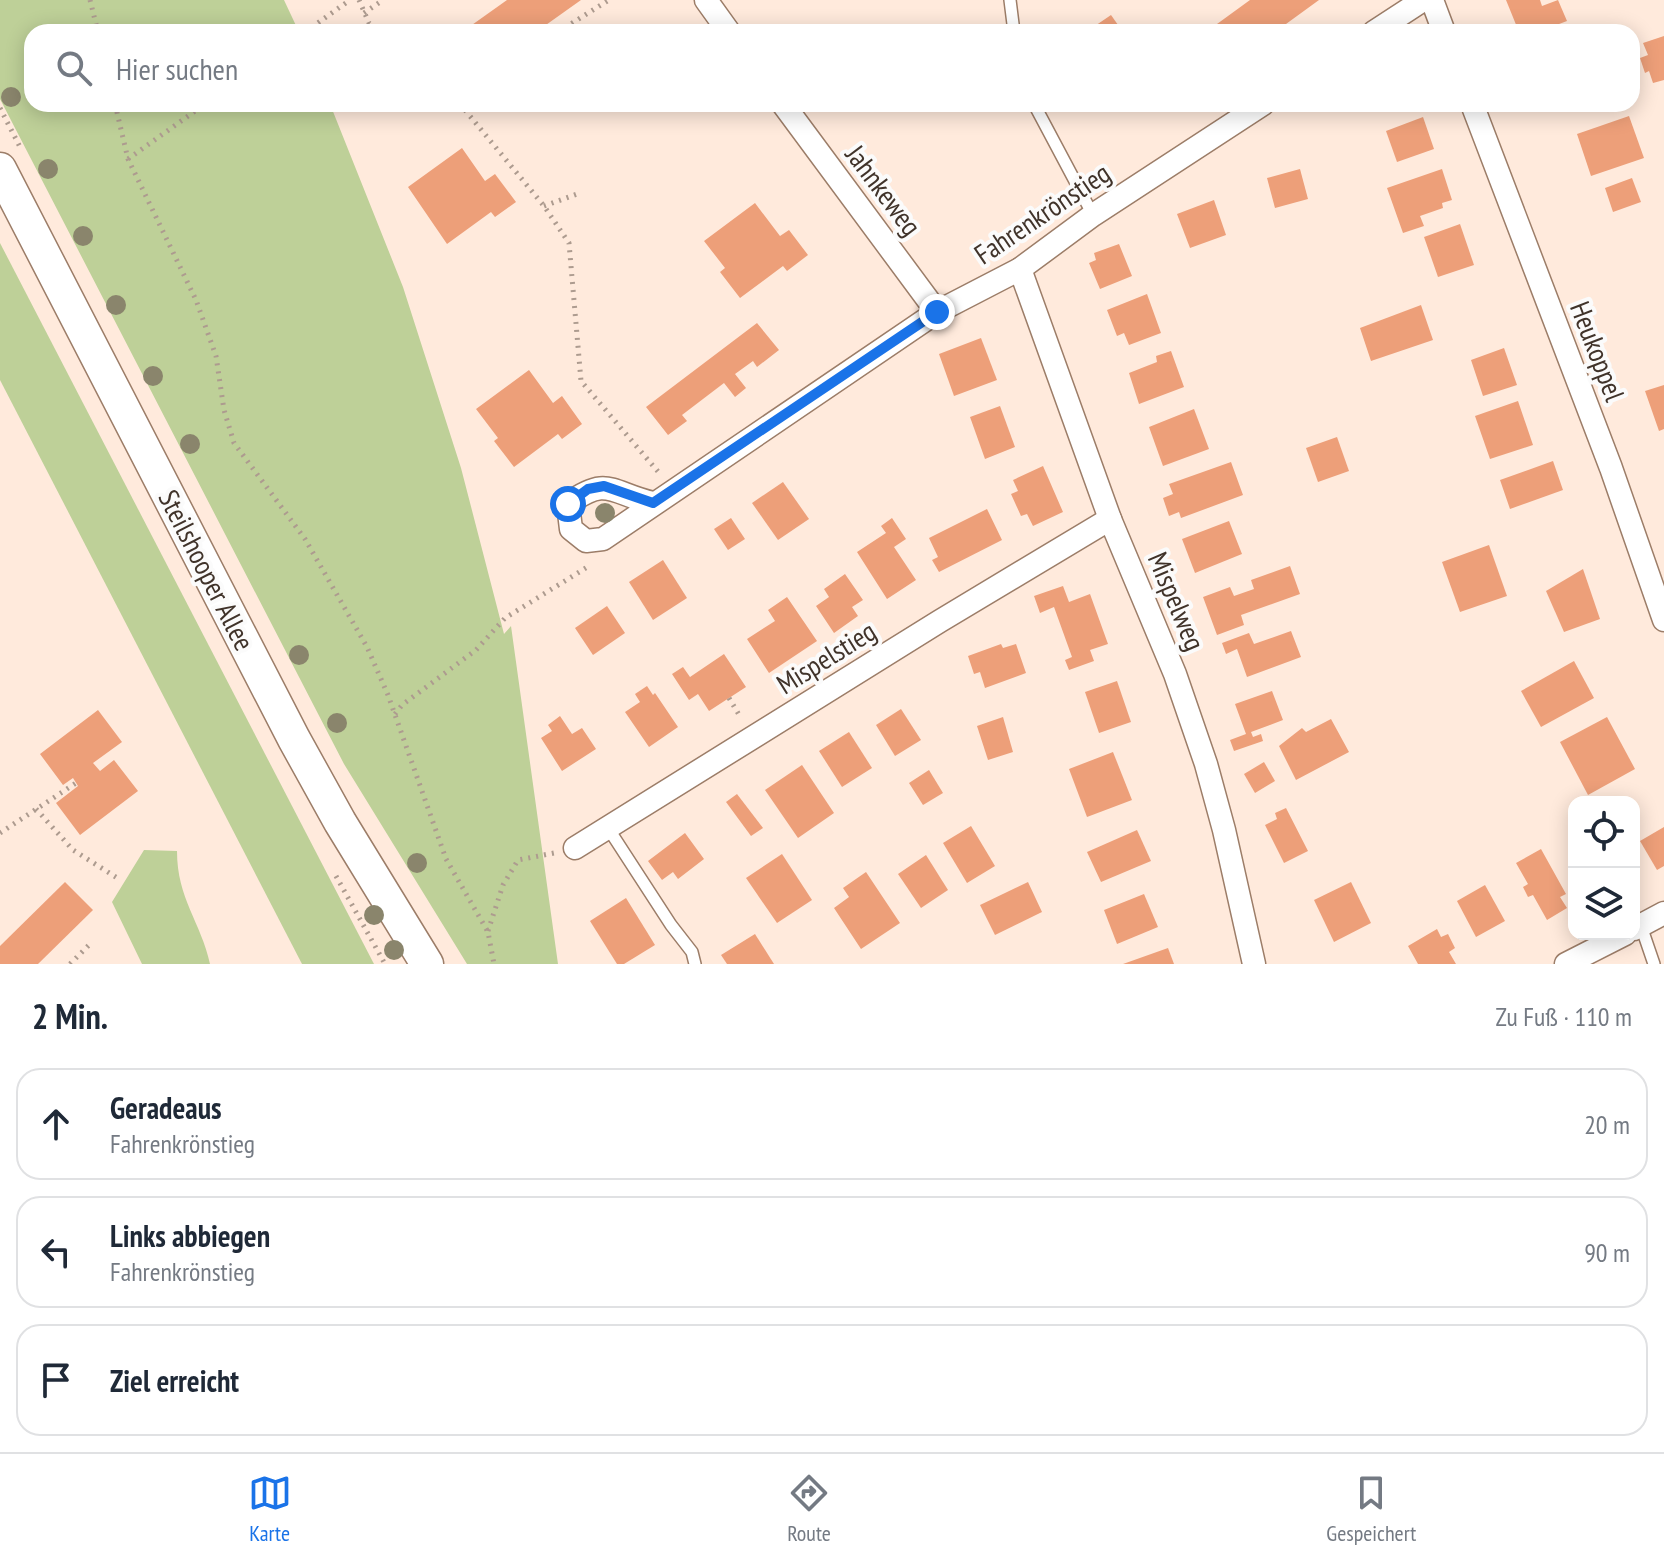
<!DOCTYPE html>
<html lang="de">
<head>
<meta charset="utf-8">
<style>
	:root { --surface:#fff; --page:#f6f6f7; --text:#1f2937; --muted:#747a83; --line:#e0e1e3; --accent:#1a73e8 }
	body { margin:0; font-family:"PT Sans Narrow",sans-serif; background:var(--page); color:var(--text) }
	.controls { position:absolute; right:24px; bottom:24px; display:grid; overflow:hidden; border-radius:16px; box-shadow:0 4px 20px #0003 }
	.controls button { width:72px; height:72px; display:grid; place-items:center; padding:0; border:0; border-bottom:2px solid var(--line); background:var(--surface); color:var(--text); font:40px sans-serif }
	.stop { position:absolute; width:24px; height:24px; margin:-18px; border:6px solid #1a73e8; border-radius:50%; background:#fff }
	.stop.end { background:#1a73e8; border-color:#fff; box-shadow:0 2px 8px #0008 }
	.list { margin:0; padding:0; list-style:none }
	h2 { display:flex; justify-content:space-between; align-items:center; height:104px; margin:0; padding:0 32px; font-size:34px }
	h2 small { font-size:26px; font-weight:400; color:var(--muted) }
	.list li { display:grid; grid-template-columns:52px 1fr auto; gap:24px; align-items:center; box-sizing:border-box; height:112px; margin:0 16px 16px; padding:0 16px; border:2px solid var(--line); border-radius:24px }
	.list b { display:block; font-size:30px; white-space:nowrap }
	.list p { margin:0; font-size:26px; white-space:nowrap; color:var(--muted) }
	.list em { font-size:26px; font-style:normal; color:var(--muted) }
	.icon { flex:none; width:44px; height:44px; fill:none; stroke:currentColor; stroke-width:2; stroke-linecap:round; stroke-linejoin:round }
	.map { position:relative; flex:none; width:1664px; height:964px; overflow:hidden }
	.search { position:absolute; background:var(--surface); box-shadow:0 4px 20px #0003; left:24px; right:24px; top:24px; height:88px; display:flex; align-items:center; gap:20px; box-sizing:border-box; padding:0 28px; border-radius:24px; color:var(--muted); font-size:30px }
	.sheet { height:488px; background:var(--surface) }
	nav { display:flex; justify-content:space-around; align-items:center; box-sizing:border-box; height:112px; border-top:2px solid var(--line); background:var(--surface); font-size:22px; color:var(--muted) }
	nav a { display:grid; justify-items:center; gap:4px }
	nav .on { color:var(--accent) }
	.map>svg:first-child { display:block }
	.green { fill:#bed098 }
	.building { fill:#ed9f79 }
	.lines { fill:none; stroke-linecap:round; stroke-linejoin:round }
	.lane-casing { stroke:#9c7d68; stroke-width:14 }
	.street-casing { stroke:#9c7d68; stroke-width:25 }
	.secondary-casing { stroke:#9c7d68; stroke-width:35 }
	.path { stroke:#ad9b8f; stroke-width:5; stroke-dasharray:2 6; stroke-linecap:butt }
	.lane { stroke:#fff; stroke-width:11 }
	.street { stroke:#fff; stroke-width:22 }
	.secondary { stroke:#fff; stroke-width:32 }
	.tree { fill:#8a856c }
	.route { stroke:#1a73e8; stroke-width:10 }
	.labels { text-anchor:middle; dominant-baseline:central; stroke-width:8; stroke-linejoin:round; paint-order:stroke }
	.street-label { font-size:28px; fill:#40332a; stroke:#fbfbfb }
</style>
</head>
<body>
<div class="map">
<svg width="1664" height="964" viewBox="0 0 1664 964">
	<rect width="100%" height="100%" fill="#ffeadc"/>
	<!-- green -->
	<g class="green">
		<polygon points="0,0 284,0 299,32 32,32 32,104 330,104 403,287 461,468 504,634 511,626 558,964 467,964 344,764 0,99"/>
		<polygon points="0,243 374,964 302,964 0,380"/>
		<path d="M144 850 177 851C177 899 201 922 210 964H142L112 902Z"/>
	</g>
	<!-- building -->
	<g class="building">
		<polygon points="507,0 581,0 536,32 462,32"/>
		<polygon points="1250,0 1319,0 1275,32 1206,32"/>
		<polygon points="1506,0 1540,0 1542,6 1558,0 1567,21 1538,32 1519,32"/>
		<polygon points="1111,15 1123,32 1086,32"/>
		<polygon points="1664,36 1664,80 1653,83 1649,71 1645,73 1640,58 1648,55 1643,43"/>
		<polygon points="1629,116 1644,158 1591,176 1577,134"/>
		<polygon points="1423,117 1434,149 1397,162 1386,131"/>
		<polygon points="462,148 485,181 495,174 516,202 495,217 491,212 447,244 408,187"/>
		<polygon points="1300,169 1308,199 1275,208 1267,178"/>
		<polygon points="1442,169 1452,200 1442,203 1443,208 1420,216 1424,226 1403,233 1387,188"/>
		<polygon points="1632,178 1641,202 1613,212 1605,188"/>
		<polygon points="1214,200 1226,235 1190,248 1177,214"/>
		<polygon points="755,203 780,236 789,230 808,255 787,271 783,266 740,298 720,272 725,268 704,241"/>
		<polygon points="1460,224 1474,265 1438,277 1424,237"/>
		<polygon points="1119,244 1132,276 1100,289 1089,263 1096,260 1094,253"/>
		<polygon points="1147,294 1161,333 1129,345 1124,333 1117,336 1107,310"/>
		<polygon points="1421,305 1433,340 1371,361 1360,328"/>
		<polygon points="757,323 779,350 757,367 753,361 735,374 746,388 735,397 724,383 682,415 687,421 668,435 646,407"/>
		<polygon points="981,338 997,380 954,396 939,354"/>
		<polygon points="1504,348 1517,385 1483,396 1471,360"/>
		<polygon points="1171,351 1184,387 1139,404 1129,373 1157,362 1156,356"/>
		<polygon points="529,370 553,403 562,396 582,424 562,439 558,434 514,467 494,441 498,438 476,409"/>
		<polygon points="1664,385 1664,429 1659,431 1645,391"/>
		<polygon points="1518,401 1533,445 1490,459 1475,416"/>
		<polygon points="1000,406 1015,447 985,459 970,417"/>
		<polygon points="1194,409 1209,449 1163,466 1149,427"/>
		<polygon points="1337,437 1349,471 1318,482 1306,448"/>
		<polygon points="1553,461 1563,490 1510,509 1500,480"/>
		<polygon points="1231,462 1243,495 1181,518 1179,512 1169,516 1163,498 1173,494 1169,484"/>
		<polygon points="1043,466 1063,512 1033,526 1027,514 1021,516 1011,494 1018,491 1013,480"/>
		<polygon points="783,482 809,519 778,540 752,503"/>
		<polygon points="987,509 1002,540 939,572 932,560 938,557 929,538"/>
		<polygon points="731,518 745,539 728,550 714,529"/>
		<polygon points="892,518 906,539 894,547 916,580 887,599 857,552 886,533 881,526"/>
		<polygon points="1229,521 1242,554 1195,573 1182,539"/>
		<polygon points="1489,545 1507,596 1460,612 1442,562"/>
		<polygon points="663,560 687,598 653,620 629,582"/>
		<polygon points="1290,566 1300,594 1241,615 1244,625 1217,635 1203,597 1230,587 1234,596 1254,589 1251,580"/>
		<polygon points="1583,569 1600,619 1564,632 1546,591"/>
		<polygon points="845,574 863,600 852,607 858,616 834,633 816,606 829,597 824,589"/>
		<polygon points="1063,586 1069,602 1090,594 1108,644 1090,650 1094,661 1069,670 1065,660 1072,657 1054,607 1040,613 1034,596"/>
		<polygon points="787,597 817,641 769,673 747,639 775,621 768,610"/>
		<polygon points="607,606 625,633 593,655 575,628"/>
		<polygon points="1291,631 1301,657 1247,677 1237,649 1226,654 1222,643 1249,633 1254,644"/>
		<polygon points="1001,644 1003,648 1016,644 1026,673 985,688 980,672 974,674 968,656"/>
		<polygon points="724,654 746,687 709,711 698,694 689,700 672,674 683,667 690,677"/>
		<polygon points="1574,661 1594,698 1541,727 1521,691"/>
		<polygon points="1117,681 1131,722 1099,733 1085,692"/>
		<polygon points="647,686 653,695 655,693 678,727 649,747 625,712 640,702 635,694"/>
		<polygon points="1272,691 1283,720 1251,732 1253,737 1261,734 1263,741 1234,751 1230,740 1246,734 1235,704"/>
		<polygon points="901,709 921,740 895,756 876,725"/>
		<polygon points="98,710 122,742 93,763 100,771 114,760 138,791 80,835 56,803 78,786 73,778 63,785 40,754"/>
		<polygon points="560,716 572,734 582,728 596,749 562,771 541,738 552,731 548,725"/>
		<polygon points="1003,717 1013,752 988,760 977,726"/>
		<polygon points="1607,717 1635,769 1588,795 1560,742"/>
		<polygon points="1331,719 1349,752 1296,780 1279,746 1302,728 1306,732"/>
		<polygon points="849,732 872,768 842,787 819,751"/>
		<polygon points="1113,752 1132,800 1087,817 1069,769"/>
		<polygon points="1264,762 1275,781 1255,793 1244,774"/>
		<polygon points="802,765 834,813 798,838 765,790"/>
		<polygon points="929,770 943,793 923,805 909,783"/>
		<polygon points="737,794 763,828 751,836 726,802"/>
		<polygon points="1286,808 1308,851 1284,863 1265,825 1277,819 1275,813"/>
		<polygon points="971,826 995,866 967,883 943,843"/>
		<polygon points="1664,827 1664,866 1657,870 1640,841"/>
		<polygon points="1137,830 1151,861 1101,882 1087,852"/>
		<polygon points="685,833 704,859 678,879 673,872 662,880 648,861"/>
		<polygon points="1541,849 1566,894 1560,897 1567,908 1547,920 1533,895 1528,897 1523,887 1528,884 1516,863"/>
		<polygon points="782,854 812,900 777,923 746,878"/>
		<polygon points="926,855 948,890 921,908 898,874"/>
		<polygon points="866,872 900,923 861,949 834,908 849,897 843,888"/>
		<polygon points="65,882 93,910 38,964 0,964 0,946"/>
		<polygon points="1028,882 1042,912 995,935 980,905"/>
		<polygon points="1351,882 1371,923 1334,942 1314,900"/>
		<polygon points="1485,885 1505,921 1476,937 1457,901"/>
		<polygon points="1144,894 1158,927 1117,944 1104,910"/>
		<polygon points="626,898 655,945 624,964 617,964 590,921"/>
		<polygon points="1437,929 1441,937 1448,934 1455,948 1449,952 1456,964 1418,964 1408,946"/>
		<polygon points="755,934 774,964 727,964 721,955"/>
		<polygon points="1168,948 1174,964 1123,964"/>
	</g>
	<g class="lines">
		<!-- lane casing -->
		<g class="lane-casing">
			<g id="lane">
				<polyline points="1010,0 1014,32"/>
				<polyline points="1034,104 1093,215"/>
				<polyline points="608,828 671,925 692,952 695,964"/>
				<polyline points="1641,926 1654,964"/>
			</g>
		</g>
		<!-- street casing -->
		<g class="street-casing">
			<g id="street">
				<polyline points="706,0 729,32"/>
				<polyline points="1432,0 1444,32"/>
				<polyline points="1374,32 1423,0"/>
				<polyline points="783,104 937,312"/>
				<polyline points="1472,104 1611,468 1664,620"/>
				<polyline points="1020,269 1110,519 1175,674 1206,764 1224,830 1254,964"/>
				<path d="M653 503C611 493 607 475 568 504L571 529 586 541 603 539 937 312 1020 269 1093 215 1263 104"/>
				<polyline points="575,848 940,621 1110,519"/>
				<polyline points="1634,929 1664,913"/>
				<polyline points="1566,964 1625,934"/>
			</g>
		</g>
		<!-- secondary casing -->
		<g class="secondary-casing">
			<polyline id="secondary" points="0,169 294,739 340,822 427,964"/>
		</g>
		<!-- path -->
		<g class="path">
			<polyline points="90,0 98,32"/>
			<polyline points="359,0 369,23 379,32"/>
			<polyline points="364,13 383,0"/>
			<polyline points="305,32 350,0"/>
			<polyline points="558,32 609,0"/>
			<polyline points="115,104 128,159 196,300 216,356 224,410 234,443 305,539 367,647 388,695 446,859 488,932 494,964"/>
			<polyline points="460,104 544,206 569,243 581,381 660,474"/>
			<polyline points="0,108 20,147"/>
			<polyline points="128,159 205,104"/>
			<polyline points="544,206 577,194"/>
			<polyline points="729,698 741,718"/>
			<polyline points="395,714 402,705 476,650 505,618 589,566"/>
			<polyline points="36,809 73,850 119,879"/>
			<polyline points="0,833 76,783"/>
			<polyline points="336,876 385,964"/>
			<polyline points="488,931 503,885 518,860 554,853"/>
			<polyline points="70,964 89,945"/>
		</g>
		<!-- lane -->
		<use href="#lane" class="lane"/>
		<!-- street -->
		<use href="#street" class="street"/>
		<!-- secondary -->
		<use href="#secondary" class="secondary"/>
	</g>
	<!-- trees -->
	<g class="tree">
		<circle cx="11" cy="97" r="10"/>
		<circle cx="48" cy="169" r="10"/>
		<circle cx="83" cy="236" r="10"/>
		<circle cx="116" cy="305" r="10"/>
		<circle cx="153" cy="376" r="10"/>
		<circle cx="190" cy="444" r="10"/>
		<circle cx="605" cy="513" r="10"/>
		<circle cx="299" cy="655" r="10"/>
		<circle cx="337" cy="723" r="10"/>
		<circle cx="417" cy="863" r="10"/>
		<circle cx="374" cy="915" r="10"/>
		<circle cx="394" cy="950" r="10"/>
	</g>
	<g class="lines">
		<!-- route -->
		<polyline class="route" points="568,504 588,489 604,486 653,503 937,312"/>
	</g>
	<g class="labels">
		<!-- street labels -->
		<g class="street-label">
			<text transform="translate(884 190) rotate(53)">Jahnkeweg</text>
			<text transform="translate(1042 213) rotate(-34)">Fahrenkrönstieg</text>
			<text transform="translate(1598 351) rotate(69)">Heukoppel</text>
			<text transform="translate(207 570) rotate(63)">Steilshooper Allee</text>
			<text transform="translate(1177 601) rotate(67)">Mispelweg</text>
			<text transform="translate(826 657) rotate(-32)">Mispelstieg</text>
		</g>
	</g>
</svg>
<div class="controls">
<button><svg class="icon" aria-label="locate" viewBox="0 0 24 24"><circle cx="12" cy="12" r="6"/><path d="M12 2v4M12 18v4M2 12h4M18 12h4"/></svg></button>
<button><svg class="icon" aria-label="layers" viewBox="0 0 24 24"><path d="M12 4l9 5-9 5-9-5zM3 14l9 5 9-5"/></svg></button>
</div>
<div class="stop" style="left:568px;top:504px"></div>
<div class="stop end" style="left:937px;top:312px"></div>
<div class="search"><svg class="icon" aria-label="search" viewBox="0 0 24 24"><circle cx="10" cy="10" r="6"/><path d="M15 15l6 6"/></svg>Hier suchen</div>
</div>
<section class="sheet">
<h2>2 Min.<small>Zu Fuß · 110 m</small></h2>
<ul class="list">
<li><svg class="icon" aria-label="ahead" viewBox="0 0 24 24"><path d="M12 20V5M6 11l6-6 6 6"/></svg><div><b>Geradeaus</b><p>Fahrenkrönstieg</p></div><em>20 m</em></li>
<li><svg class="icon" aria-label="left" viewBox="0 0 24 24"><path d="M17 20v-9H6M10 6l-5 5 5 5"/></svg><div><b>Links abbiegen</b><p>Fahrenkrönstieg</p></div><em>90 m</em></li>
<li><svg class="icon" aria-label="arrive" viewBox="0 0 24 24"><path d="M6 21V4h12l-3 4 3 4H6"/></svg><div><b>Ziel erreicht</b></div></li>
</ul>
</section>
<nav>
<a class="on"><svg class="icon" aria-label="map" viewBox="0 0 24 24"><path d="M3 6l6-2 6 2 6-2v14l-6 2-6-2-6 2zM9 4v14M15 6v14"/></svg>Karte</a>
<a><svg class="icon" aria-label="directions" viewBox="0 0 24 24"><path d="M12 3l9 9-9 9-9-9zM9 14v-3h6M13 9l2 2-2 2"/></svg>Route</a>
<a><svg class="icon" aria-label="saved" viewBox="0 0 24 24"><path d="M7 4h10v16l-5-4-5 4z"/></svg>Gespeichert</a>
</nav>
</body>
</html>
